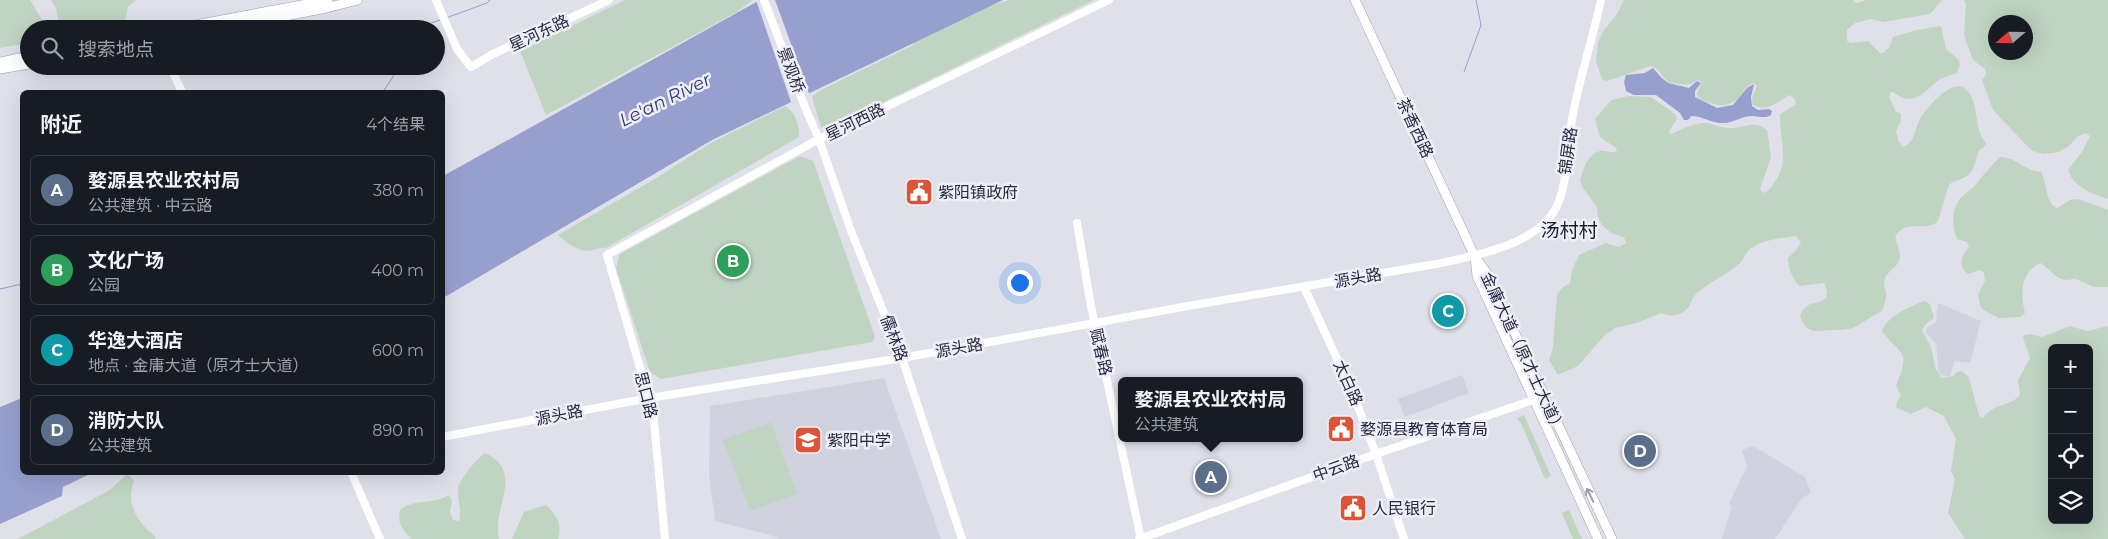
<!DOCTYPE html>
<html lang="zh">
<head>
<meta charset="utf-8">
<style>
	:root { --surface:#171b24; --page:#20242c; --text:#f1f3f6; --muted:#9ea1a6; --line:#363941; --accent:#d93025 }
	body { margin:0; font-family:Montserrat,"Noto Sans SC",sans-serif; background:var(--page); color:var(--text) }
	.controls { position:absolute; right:15px; bottom:15px; display:grid; overflow:hidden; border-radius:8px; box-shadow:0 5px 20px #0002 }
	.controls button { width:45px; height:45px; display:grid; place-items:center; padding:0; border:0; border-bottom:1px solid var(--line); background:var(--surface); color:var(--text); font:25px sans-serif }
	.compass { position:absolute; left:1988px; top:15px; width:45px; height:45px; border-radius:50%; background:var(--surface); box-shadow:0 5px 20px #0002; rotate:250deg }
	.you { position:absolute; left:1019px; top:282px; width:18px; height:18px; margin:-12px; border:4px solid #fff; border-radius:50%; background:#1a73e8; box-shadow:0 0 0 8px #1a73e833 }
	.badge { display:grid; place-items:center; width:32px; height:32px; border-radius:50%; background:var(--accent); color:#fff; font-size:16px; font-weight:700 }
	.pin { position:absolute; translate:-50% -50%; border:2px solid #fff; box-shadow:0 1px 5px #0006 }
	.popup { position:absolute; left:1118px; top:377px; width:185px; height:65px; box-sizing:border-box; display:grid; place-content:center; border-radius:8px; background:var(--surface); filter:drop-shadow(0 1px 4px #0005); font-size:16px; white-space:nowrap; color:var(--muted) }
	.popup b { font-size:19px; color:var(--text) }
	.popup::after { content:''; position:absolute; left:50%; top:100%; margin-left:-10px; border:10px solid transparent; border-top-color:var(--surface) }
	.list { margin:0; padding:0; list-style:none }
	h2 { display:flex; justify-content:space-between; align-items:center; height:65px; margin:0; padding:0 20px; font-size:21px }
	h2 small { font-size:16px; font-weight:400; color:var(--muted) }
	.list li { display:grid; grid-template-columns:32px 1fr auto; gap:15px; align-items:center; box-sizing:border-box; height:70px; margin:0 10px 10px; padding:0 10px; border:1px solid var(--line); border-radius:8px }
	.list b { display:block; font-size:19px; white-space:nowrap }
	.list p { margin:0; font-size:16px; white-space:nowrap; color:var(--muted) }
	.list em { font-size:16px; font-style:normal; color:var(--muted) }
	.icon { flex:none; width:28px; height:28px; fill:none; stroke:currentColor; stroke-width:2; stroke-linecap:round; stroke-linejoin:round }
	.map { position:relative; flex:none; width:2108px; height:539px; overflow:hidden }
	.search { position:absolute; background:var(--surface); box-shadow:0 5px 20px #0002; left:20px; top:20px; width:425px; height:55px; display:flex; align-items:center; gap:12px; box-sizing:border-box; padding:0 18px; border-radius:28px; color:var(--muted); font-size:19px }
	.panel { position:absolute; background:var(--surface); box-shadow:0 5px 20px #0002; left:20px; top:90px; width:425px; height:385px; border-radius:8px }
	.map>svg:first-child { display:block }
	.built { fill:#d1d2df }
	.green { fill:#bfd5c1; fill-rule:evenodd }
	.water { fill:#979fce }
	.pier { fill:#dfe0ea }
	.lines { fill:none; stroke-linecap:round; stroke-linejoin:round }
	.stream { stroke:#979fce; stroke-width:1 }
	.primary-casing { stroke:#9d9fb7; stroke-width:10 }
	.secondary { stroke:#fff; stroke-width:8 }
	.primary { stroke:#fff; stroke-width:9 }
	.oneway { stroke:#9d9eaa }
	.labels { text-anchor:middle; dominant-baseline:central; stroke-width:5; stroke-linejoin:round; paint-order:stroke }
	.street-label { font-size:16px; fill:#262743; stroke:#eff0f7 }
	.poi-label { font-size:16px; fill:#262743; stroke:#eff0f7; text-anchor:start }
	.water-label { font-size:18px; font-style:italic; fill:#2c367b; stroke:#eff0f7 }
	.quarter-label { font-size:19px; fill:#191934; stroke:#eff0f7 }
</style>
</head>
<body>
<div class="map">
<svg width="2108" height="539" viewBox="0 0 2108 539">
	<rect width="100%" height="100%" fill="#dfe0ea"/>
	<!-- built -->
	<g class="built">
		<polygon points="1938,303 1981,321 1970,363 1955,361 1950,376 1939,375 1936,343 1926,333 1926,328 1936,322"/>
		<polygon points="1462,375 1469,393 1405,417 1398,399"/>
		<polygon points="884,378 941,539 780,539 767,534 715,521 709,474 710,406"/>
		<polygon points="1753,446 1805,477 1811,493 1802,498 1775,539 1722,539 1732,506 1729,504 1747,466 1742,450"/>
	</g>
	<!-- green -->
	<g class="green">
		<polygon points="0,0 30,0 48,29 29,29 29,43 0,48"/>
		<polygon points="51,0 136,0 128,7 125,22 97,29 60,29 56,8"/>
		<polygon points="625,0 753,0 735,13 546,115 520,51"/>
		<polygon points="1009,0 1094,0 828,129 821,127 812,97 819,91 913,45 918,35 979,9"/>
		<path d="M1624 0H1853L1856 3 1866 0H1942L1930 14 1883 22 1870 19 1855 23 1847 30V41L1851 43 1868 41 1880 53H1883L1889 48 1893 37 1917 30 1941 26 1946 49 1959 60 1960 65 1957 73C1950 75 1940 78 1935 83 1921 96 1911 106 1893 92L1890 93 1889 97 1896 112 1900 113C1903 122 1899 123 1896 131L1898 141 1903 147C1916 141 1914 130 1920 119 1926 108 1954 75 1967 90 1976 100 1976 118 1979 130 1980 136 1984 139 1986 144 1983 149 1980 148 1978 153 1975 161 1975 170 1967 176 1962 180 1954 180 1949 185L1938 221C1928 231 1912 222 1901 230 1890 237 1899 245 1900 254 1901 266 1891 268 1886 276 1882 283 1886 289 1886 295 1886 300 1884 306 1882 311 1873 315 1864 322 1855 327 1848 330 1839 330 1831 330 1816 331 1807 335 1800 316 1806 300 1815 306 1826 298L1827 292 1824 283 1799 286C1792 277 1788 269 1788 258L1797 249 1801 242 1796 236C1782 238 1759 240 1749 250 1745 253 1744 259 1740 263 1727 275 1709 282 1696 294 1690 300 1691 308 1683 312 1675 317 1669 316 1661 313L1637 323 1615 328 1605 335 1578 366 1558 375 1549 360 1553 348 1557 295 1562 288 1570 283 1572 270 1579 255 1606 243 1619 247 1626 243 1624 237C1612 234 1601 229 1598 216 1597 211 1598 208 1595 204 1589 196 1584 191 1580 181 1583 170 1587 154 1600 151 1606 150 1610 154 1617 151L1616 148 1600 137 1595 119 1611 100 1628 96 1651 97 1675 114 1677 119 1669 131 1670 135C1677 130 1698 122 1707 123 1716 125 1723 129 1734 128 1747 127 1754 120 1767 130L1771 157 1760 189 1763 193C1769 191 1771 188 1774 183 1791 159 1779 141 1780 114L1795 105 1796 102 1793 97 1789 95C1777 103 1767 112 1753 105L1752 98 1757 86 1754 83C1746 86 1745 89 1740 96 1729 110 1712 106 1698 97L1697 93 1702 82C1696 79 1696 81 1690 84 1684 86 1674 83 1668 82L1656 68 1650 66 1613 79 1606 81 1602 79 1596 62 1598 43 1602 33 1617 14Z"/>
		<path d="M1964 0H2108V199C2093 194 2073 187 2068 170L2082 152 2090 136 2086 133 2078 136 2070 145 2059 152 2044 154 2032 151 1993 110 1982 80 1986 74 1985 69 1973 60 1964 35 1966 4ZM1996 22H2026V52H1996Z"/>
		<path d="M785 106C795 112 800 126 799 137L606 248C598 247 593 251 586 251 575 250 565 241 558 235L658 177 709 144Z"/>
		<polygon points="800,156 813,161 875,337 872,342 661,379 650,372 616,268 620,254"/>
		<path d="M2000 157C2019 158 2022 170 2041 172 2048 184 2044 201 2057 208L2070 200 2078 199 2108 210V287H2093L2076 279 2064 280 2057 277 2041 263C2020 272 2020 293 2025 313L2020 317 1999 318 1983 310 1980 305 1978 295 1985 281 1984 273 1980 270 1968 274C1958 266 1961 255 1969 247L1967 242 1957 239C1951 224 1951 206 1964 195 1968 191 1973 189 1976 184 1984 174 1991 166 2000 157Z"/>
		<path d="M1924 301 1930 304 1934 318 1926 324 1922 330 1931 347 1935 367 1941 378 1953 376 1957 372 1962 371 1969 377 1979 416 1983 418C1995 402 2010 407 2020 395L2018 380 2030 358 2023 338 2024 335 2030 334 2042 337 2070 326 2087 331 2108 326V539H1965L1948 513 1955 479 1951 471 1956 439 1944 416 1926 407 1911 414 1896 407 1897 401 1901 396 1896 386C1911 348 1902 358 1882 331 1887 316 1911 306 1924 301ZM2052 348H2089V520H2052Z"/>
		<polygon points="1524,415 1551,476 1545,479 1521,423 1517,419"/>
		<polygon points="771,422 797,494 750,511 723,440"/>
		<path d="M485 453C526 472 491 508 499 539H412C402 530 397 523 400 510 415 498 433 505 449 495L452 501 450 512 453 520 459 521C462 510 457 500 458 488 459 480 478 457 485 453Z"/>
		<path d="M127 474 134 480C126 505 136 521 156 537L155 539H18L110 490Z"/>
		<path d="M546 505C556 515 563 524 558 539H512L524 512Z"/>
		<polygon points="1569,510 1582,539 1573,539 1562,513"/>
	</g>
	<!-- water -->
	<g class="water">
		<polygon points="760,0 1003,0 712,140 443,298 443,176"/>
		<path d="M1653 68C1669 87 1667 82 1689 88L1697 81 1701 83 1695 91V97L1717 108 1733 105 1747 88 1754 84 1751 97 1752 106 1758 110 1769 109 1772 111 1771 115C1764 119 1759 116 1752 116 1741 116 1732 124 1722 123 1711 123 1702 116 1691 116L1688 120H1684L1680 113 1656 95H1634L1626 91 1624 82 1626 75 1645 73Z"/>
		<polygon points="22,398 22,472 92,473 63,487 62,496 0,524 0,407"/>
	</g>
	<!-- pier -->
	<polygon class="pier" points="756,0 775,0 810,96 792,105"/>
	<g class="lines">
		<!-- stream -->
		<g class="stream">
			<polyline points="446,18 487,3 490,0"/>
			<polyline points="427,29 431,23 440,20"/>
			<polyline points="1464,72 1481,25 1476,0"/>
			<polyline points="383,92 400,66"/>
			<polyline points="0,289 22,284"/>
		</g>
		<!-- primary casing -->
		<g class="primary-casing">
			<g id="primary">
				<polyline points="1355,0 1475,257 1486,272 1612,539"/>
				<polyline points="174,29 328,0"/>
				<polyline points="221,29 326,8 358,0"/>
				<polyline points="0,62 29,56"/>
				<polyline points="0,69 29,64"/>
				<polyline points="1475,257 1477,276 1598,539"/>
			</g>
		</g>
		<!-- secondary -->
		<g class="secondary">
			<polyline points="436,0 457,49 471,67 493,54 609,0"/>
			<polyline points="764,0 807,112 819,139 851,231 902,358 962,539"/>
			<polyline points="170,66 182,92"/>
			<polyline points="1077,223 1091,306 1141,539"/>
			<polyline points="1304,287 1352,391 1376,454 1404,539"/>
			<path d="M442 437 649 398 902 358 1188 306 1436 264C1475 256 1544 244 1559 201 1569 173 1567 143 1573 114 1580 76 1593 38 1601 0"/>
			<polyline points="351,472 380,539"/>
			<polyline points="665,539 654,421 649,398 607,255 819,139 1109,0"/>
			<polyline points="1139,539 1376,454 1533,400"/>
		</g>
		<!-- primary -->
		<use href="#primary" class="primary"/>
	</g>
	<!-- one-way arrows -->
	<defs><path id="oneway-shaft" d="M-6 0H5M1.5-3L5.5 0L1.5 3" fill="none" stroke-width="1.6" stroke-linecap="round" stroke-linejoin="round" transform="scale(1.25)"/></defs>
	<use class="oneway" href="#oneway-shaft" transform="translate(1590 495) rotate(-116)"/>
	<!-- icons -->
	<defs>
		<g id="civic-square" transform="scale(1.4375)"><rect x="-9" y="-9" width="18" height="18" rx="4" fill="#dc5438" stroke="#eff0f7"/><path d="M-.6-6.5H3V-4.5H.6V-3L4-1V1h2V6H-6V1h2V-1L-.6-3ZM-1.2 2.5V6h2.4V2.5Z" fill="#fff"/></g>
		<g id="school-square" transform="scale(1.4375)"><rect x="-9" y="-9" width="18" height="18" rx="4" fill="#dc5438" stroke="#eff0f7"/><path d="M0-5L7-2L0 1L-7-2ZM-4 1L0 2.5L4 1V4Q0 6-4 4Z" fill="#fff"/></g>
	</defs>
	<g fill-rule="evenodd">
		<use href="#civic-square" x="919" y="192"/>
		<use href="#civic-square" x="1341" y="429"/>
		<use href="#school-square" x="808" y="440"/>
		<use href="#civic-square" x="1353" y="508"/>
	</g>
	<g class="labels">
		<!-- street labels -->
		<g class="street-label">
			<text transform="translate(539 33) rotate(-25)">星河东路</text>
			<text transform="translate(791 70) rotate(69)">景观桥</text>
			<text transform="translate(855 122) rotate(-26)">星河西路</text>
			<text transform="translate(1415 128) rotate(65)">茶香西路</text>
			<text transform="translate(1568 151) rotate(-82)">锦屏路</text>
			<text transform="translate(1358 278) rotate(-10)">源头路</text>
			<text transform="translate(894 338) rotate(69)">儒林路</text>
			<text transform="translate(959 348) rotate(-10)">源头路</text>
			<text transform="translate(1101 352) rotate(77)">赋春路</text>
			<text transform="translate(1523 353) rotate(65)">金庸大道（原才士大道）</text>
			<text transform="translate(1348 383) rotate(66)">太白路</text>
			<text transform="translate(646 395) rotate(76)">思口路</text>
			<text transform="translate(559 415) rotate(-11)">源头路</text>
			<text transform="translate(1336 468) rotate(-20)">中云路</text>
		</g>
		<!-- poi labels -->
		<g class="poi-label">
			<text x="938" y="192">紫阳镇政府</text>
			<text x="1360" y="429">婺源县教育体育局</text>
			<text x="827" y="440">紫阳中学</text>
			<text x="1372" y="508">人民银行</text>
		</g>
		<!-- water labels -->
		<g class="water-label">
			<text transform="translate(665 100) rotate(-26)">Le'an River</text>
		</g>
		<!-- quarter labels -->
		<g class="quarter-label">
			<text x="1569" y="230">汤村村</text>
		</g>
	</g>
</svg>
<div class="controls">
<button>+</button>
<button>−</button>
<button><svg class="icon" aria-label="locate" viewBox="0 0 24 24"><circle cx="12" cy="12" r="6"/><path d="M12 2v4M12 18v4M2 12h4M18 12h4"/></svg></button>
<button><svg class="icon" aria-label="layers" viewBox="0 0 24 24"><path d="M12 4l9 5-9 5-9-5zM3 14l9 5 9-5"/></svg></button>
</div>
<svg class="compass" viewBox="-18 -18 36 36"><path d="M0-13l5 13h-10z" fill="#e53935"/><path d="M0 13l5-13h-10z" fill="#9ea1a6"/></svg>
<div class="you"></div>
<div class="pin badge" style="left:1211px;top:477px;background:#5c6f8a">A</div>
<div class="popup"><b>婺源县农业农村局</b>公共建筑</div>
<div class="pin badge" style="left:733px;top:261px;background:#2e9e5b">B</div>
<div class="pin badge" style="left:1448px;top:311px;background:#0f9aa8">C</div>
<div class="pin badge" style="left:1640px;top:451px;background:#5c6f8a">D</div>
<div class="search"><svg class="icon" aria-label="search" viewBox="0 0 24 24"><circle cx="10" cy="10" r="6"/><path d="M15 15l6 6"/></svg>搜索地点</div>
<section class="panel">
<h2>附近<small>4个结果</small></h2>
<ul class="list">
<li><span class="badge" style="background:#5c6f8a">A</span><div><b>婺源县农业农村局</b><p>公共建筑 · 中云路</p></div><em>380 m</em></li>
<li><span class="badge" style="background:#2e9e5b">B</span><div><b>文化广场</b><p>公园</p></div><em>400 m</em></li>
<li><span class="badge" style="background:#0f9aa8">C</span><div><b>华逸大酒店</b><p>地点 · 金庸大道（原才士大道）</p></div><em>600 m</em></li>
<li><span class="badge" style="background:#5c6f8a">D</span><div><b>消防大队</b><p>公共建筑</p></div><em>890 m</em></li>
</ul>
</section>
</div>
</body>
</html>
